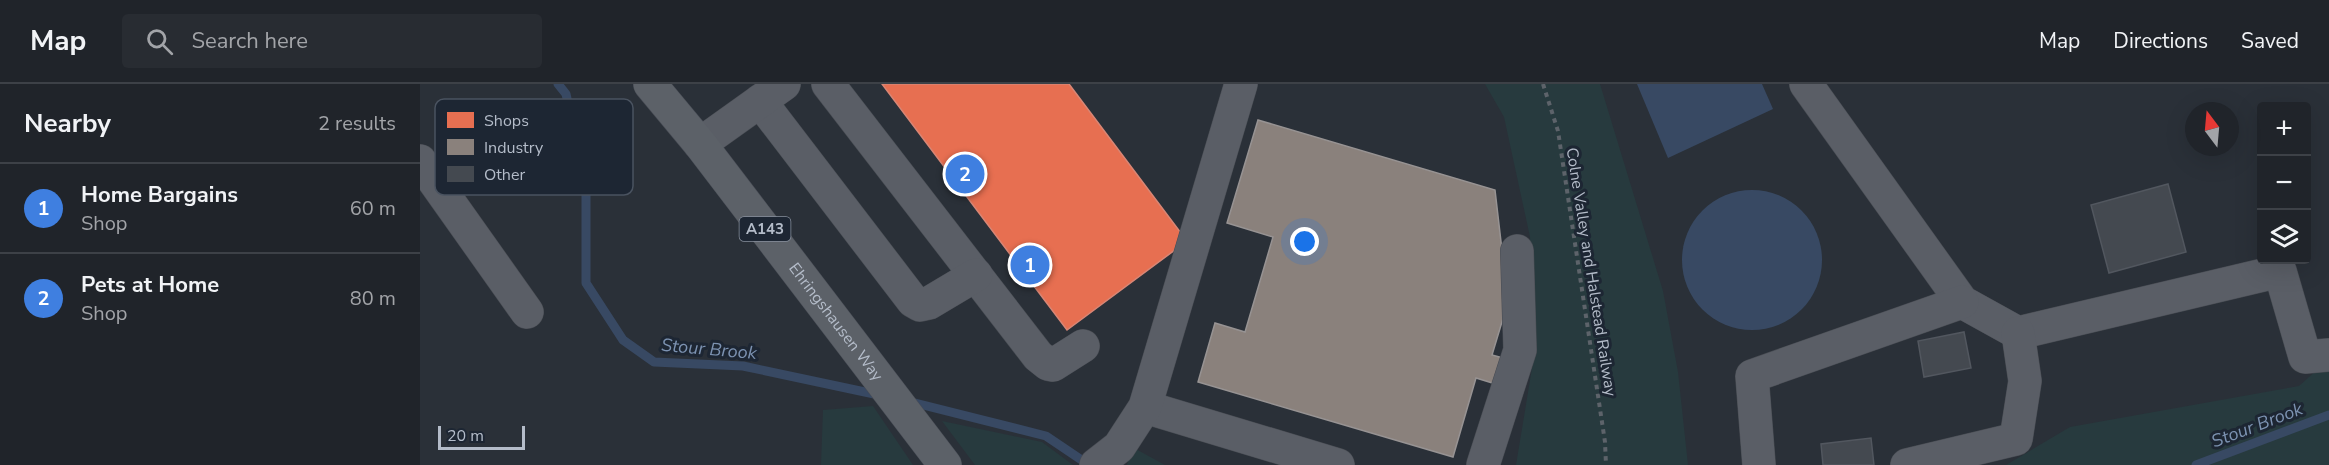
<!DOCTYPE html>
<html lang="en">
<head>
<meta charset="utf-8">
<style>
	:root { --surface:#20242a; --page:#282c32; --text:#f1f3f6; --muted:#a2a4a8; --line:#3d4147; --accent:#ea580c }
	body { margin:0; font-family:"Nunito Sans",sans-serif; background:var(--page); color:var(--text) }
	.controls { position:absolute; right:18px; top:18px; display:grid; overflow:hidden; border-radius:6px; box-shadow:0 6px 24px #0002 }
	.controls button { width:54px; height:54px; display:grid; place-items:center; padding:0; border:0; border-bottom:2px solid var(--line); background:var(--surface); color:var(--text); font:30px sans-serif }
	.compass { position:absolute; left:1765px; top:18px; width:54px; height:54px; border-radius:50%; background:var(--surface); box-shadow:0 6px 24px #0002; rotate:344deg }
	.scale { position:absolute; left:18px; bottom:15px; width:87px; box-sizing:border-box; padding-left:6px; border:3px solid #b4bcc9; border-top:0; font-size:16px; line-height:21px; white-space:nowrap; color:#b4bcc9; -webkit-text-stroke:4px #1d2633; paint-order:stroke }
	.you { position:absolute; left:885px; top:158px; width:21px; height:21px; margin:-15px; border:4px solid #fff; border-radius:50%; background:#1a73e8; box-shadow:0 0 0 9px #1a73e833 }
	.badge { display:grid; place-items:center; width:39px; height:39px; border-radius:50%; background:var(--accent); color:#fff; font-size:20px; font-weight:700 }
	.pin { position:absolute; translate:-50% -50%; border:3px solid #fff; box-shadow:0 2px 6px #0006 }
	.list { margin:0; padding:0; list-style:none }
	h2 { display:flex; justify-content:space-between; align-items:center; height:78px; margin:0; padding:0 24px; font-size:26px }
	h2 small { font-size:20px; font-weight:400; color:var(--muted) }
	.list li { display:grid; grid-template-columns:39px 1fr auto; gap:18px; align-items:center; box-sizing:border-box; height:90px; padding:0 24px; border-top:2px solid var(--line) }
	.list b { display:block; font-size:22px; white-space:nowrap }
	.list p { margin:0; font-size:20px; white-space:nowrap; color:var(--muted) }
	.list em { font-size:20px; font-style:normal; color:var(--muted) }
	.icon { flex:none; width:33px; height:33px; fill:none; stroke:currentColor; stroke-width:2; stroke-linecap:round; stroke-linejoin:round }
	.map { position:relative; flex:none; width:1909px; height:381px; overflow:hidden }
	header { display:flex; align-items:center; gap:36px; box-sizing:border-box; height:84px; padding:0 30px; background:var(--surface); border-bottom:2px solid var(--line) }
	header strong { font-size:28px }
	nav { display:flex; gap:33px; margin-inline-start:auto; font-size:21px }
	.search { width:420px; height:54px; background:var(--page); display:flex; align-items:center; gap:15px; box-sizing:border-box; padding:0 21px; border-radius:6px; color:var(--muted); font-size:22px }
	main { display:flex }
	aside { flex:1; background:var(--surface) }
	.map>svg:first-child { display:block }
	.green { fill:#273a3e }
	.water { fill:#384963 }
	.shops { fill:#e76f51; stroke:#d88675; stroke-width:1.5 }
	.industry { fill:#8a817c; stroke:#979393; stroke-width:1.5 }
	.lines { fill:none; stroke-linecap:round; stroke-linejoin:round }
	.stream { stroke:#384963; stroke-width:9 }
	.building { fill:#444950; stroke:#52575f; stroke-width:1.5 }
	.minor-casing { stroke:#484c53; stroke-width:34 }
	.major-casing { stroke:#484c55; stroke-width:34 }
	.path { stroke:#5d636a; stroke-width:4; stroke-dasharray:4.5 4.5; stroke-linecap:butt }
	.minor { stroke:#5a5e66; stroke-width:33 }
	.major { stroke:#5c6168; stroke-width:33 }
	.labels { text-anchor:middle; dominant-baseline:central; stroke-width:6; stroke-linejoin:round; paint-order:stroke }
	.shield { fill:#1d2633; stroke:#878f9c; stroke-width:1.5 }
	.shield-label { font-size:15px; font-weight:bold; fill:#b4bcc9 }
	.street-label { font-size:16px; fill:#b4bcc9; stroke:#1d2633 }
	.water-label { font-size:18px; font-style:italic; fill:#7c92b1; stroke:#1d2633 }
	.key { fill:#1d2633; stroke:#4a5360; stroke-width:1.5 }
	.key-label { font-size:16px; fill:#b4bcc9 }
</style>
</head>
<body>
<header>
<strong>Map</strong>
<div class="search"><svg class="icon" aria-label="search" viewBox="0 0 24 24"><circle cx="10" cy="10" r="6"/><path d="M15 15l6 6"/></svg>Search here</div>
<nav><a>Map</a><a>Directions</a><a>Saved</a></nav>
</header>
<main>
<aside>
<h2>Nearby<small>2 results</small></h2>
<ul class="list">
<li><span class="badge" style="background:#3f7fe0">1</span><div><b>Home Bargains</b><p>Shop</p></div><em>60 m</em></li>
<li><span class="badge" style="background:#3f7fe0">2</span><div><b>Pets at Home</b><p>Shop</p></div><em>80 m</em></li>
</ul>
</aside>
<div class="map">
<svg width="1909" height="381" viewBox="0 0 1909 381">
	<rect width="100%" height="100%" fill="#2a3038"/>
	<!-- green -->
	<g class="green">
		<polygon points="1065,0 1180,0 1243,207 1258,288 1268,381 1096,381 1113,278 1110,153 1084,33"/>
		<polygon points="1898,285 1909,287 1909,381 1586,381 1650,343 1879,302"/>
		<polygon points="453,322 493,381 401,381 403,326"/>
		<polygon points="522,337 622,358 653,381 555,381"/>
		<polygon points="712,363 745,381 707,381"/>
	</g>
	<!-- water -->
	<g class="water">
		<polygon points="1217,0 1342,0 1353,25 1248,74"/>
		<circle cx="1332" cy="176" r="70"/>
	</g>
	<!-- shops -->
	<polygon class="shops" points="462,0 649,0 767,157 647,246"/>
	<!-- industry -->
	<polygon class="industry" points="838,36 1075,106 1088,218 1072,271 1087,275 1079,301 1056,294 1033,373 778,298 795,239 825,248 853,153 807,139"/>
	<g class="lines">
		<!-- stream -->
		<g class="stream">
			<polyline points="138,0 146,10 166,103 166,199 203,256 234,278 323,282 459,311"/>
			<polyline points="487,317 626,352 669,381"/>
			<polyline points="1776,381 1909,331"/>
		</g>
	</g>
	<!-- building -->
	<g class="building">
		<polygon points="1748,100 1766,168 1689,189 1671,121"/>
		<polygon points="1544,248 1551,284 1504,293 1498,257"/>
		<polygon points="1451,354 1454,381 1403,381 1401,360"/>
	</g>
	<g class="lines">
		<!-- minor casing -->
		<g class="minor-casing">
			<g id="minor">
				<polyline points="408,0 618,272 628,280 633,281 663,262"/>
				<polyline points="1386,0 1542,218 1598,249 1860,187 1885,273 1909,271"/>
				<polyline points="340,17 493,217 500,221 509,219 556,191"/>
				<polyline points="280,60 364,0"/>
				<polyline points="0,77 107,228"/>
				<polyline points="725,323 918,381"/>
				<polyline points="676,381 699,363 725,323 821,0"/>
				<polyline points="1063,381 1100,266 1097,167"/>
				<polyline points="1339,381 1332,292 1542,218"/>
				<polyline points="1487,381 1596,355 1605,297 1598,249"/>
			</g>
		</g>
		<!-- major casing -->
		<g class="major-casing">
			<g id="major">
				<path id="s1" d="M230 0 280 60 525 381"/>
			</g>
		</g>
		<!-- path -->
		<polyline class="path" points="1123,0 1138,47 1185,358 1186,381"/>
		<!-- minor -->
		<use href="#minor" class="minor"/>
		<!-- major -->
		<use href="#major" class="major"/>
	</g>
	<g class="labels">
		<!-- shield labels -->
		<rect class="shield" x="319.5" y="133" width="51" height="24" rx="4.5"/>
		<g class="shield-label">
			<text x="345" y="145">A143</text>
		</g>
		<!-- street labels -->
		<g class="street-label">
			<text transform="translate(1171 188) rotate(81)">Colne Valley and Halstead Railway</text>
			<text stroke="none"><textPath href="#s1" startOffset="302">Ehringshausen Way</textPath></text>
		</g>
		<!-- water labels -->
		<g class="water-label">
			<text transform="translate(289 265) rotate(5)">Stour Brook</text>
			<text transform="translate(1837 341) rotate(-21)">Stour Brook</text>
		</g>
	</g>
	<!-- legend -->
	<rect x="15" y="15" width="198" height="96" rx="9" class="key"/>
	<rect x="27" y="28" width="27" height="16" fill="#e76f51"/>
	<rect x="27" y="55" width="27" height="16" fill="#8a817c"/>
	<rect x="27" y="82" width="27" height="16" fill="#444950"/>
	<g class="key-label">
		<text x="64" y="42">Shops</text>
		<text x="64" y="69">Industry</text>
		<text x="64" y="96">Other</text>
	</g>
</svg>
<div class="controls">
<button>+</button>
<button>−</button>
<button><svg class="icon" aria-label="layers" viewBox="0 0 24 24"><path d="M12 4l9 5-9 5-9-5zM3 14l9 5 9-5"/></svg></button>
</div>
<svg class="compass" viewBox="-18 -18 36 36"><path d="M0-13l5 13h-10z" fill="#e53935"/><path d="M0 13l5-13h-10z" fill="#a2a4a8"/></svg>
<div class="scale">20 m</div>
<div class="you"></div>
<div class="pin badge" style="left:610px;top:181px;background:#3f7fe0">1</div>
<div class="pin badge" style="left:545px;top:90px;background:#3f7fe0">2</div>
</div>
</main>
</body>
</html>
